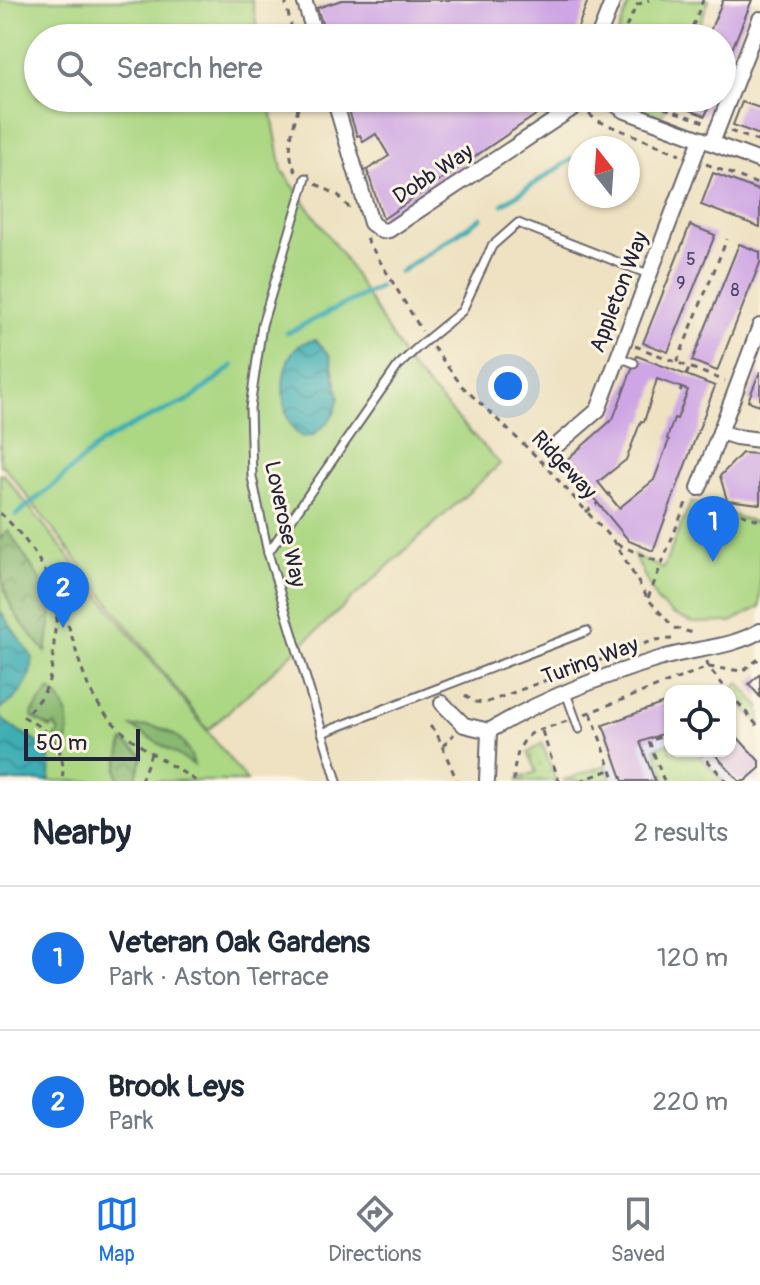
<!DOCTYPE html>
<html lang="en">
<head>
<meta charset="utf-8">
<style>
	:root { --surface:#fff; --page:#f2f2f3; --text:#1f2937; --muted:#747a83; --line:#e0e1e3; --accent:#1a73e8 }
	body { margin:0; font-family:Pangolin,sans-serif; background:var(--page); color:var(--text) }
	.controls { position:absolute; right:24px; bottom:24px; display:grid; overflow:hidden; border-radius:16px; box-shadow:0 2px 6px #0004 }
	.controls button { width:72px; height:72px; display:grid; place-items:center; padding:0; border:0; border-bottom:2px solid var(--line); background:var(--surface); color:var(--text); font:40px sans-serif }
	.compass { position:absolute; left:568px; top:136px; width:72px; height:72px; border-radius:50%; background:var(--surface); box-shadow:0 2px 6px #0004; rotate:343deg }
	.scale { position:absolute; left:24px; bottom:20px; width:116px; box-sizing:border-box; padding-left:8px; border:4px solid #22223b; border-top:0; font-size:22px; line-height:28px; white-space:nowrap; color:#22223b; -webkit-text-stroke:6px #fcf5e5; paint-order:stroke }
	.you { position:absolute; left:508px; top:386px; width:28px; height:28px; margin:-20px; border:6px solid #fff; border-radius:50%; background:#1a73e8; box-shadow:0 0 0 12px #1a73e833 }
	.badge { display:grid; place-items:center; width:52px; height:52px; border-radius:50%; background:var(--accent); color:#fff; font-size:26px; font-weight:700 }
	.pin { position:absolute; translate:-50% -66px; filter:drop-shadow(0 2px 4px #0008) }
	.pin::after { content:''; position:absolute; top:42px; width:28px; height:24px; background:inherit; clip-path:polygon(0 0,100% 0,50% 100%) }
	.list { margin:0; padding:0; list-style:none }
	h2 { display:flex; justify-content:space-between; align-items:center; height:104px; margin:0; padding:0 32px; font-size:34px }
	h2 small { font-size:26px; font-weight:400; color:var(--muted) }
	.list li { display:grid; grid-template-columns:52px 1fr auto; gap:24px; align-items:center; box-sizing:border-box; height:144px; padding:0 32px; border-top:2px solid var(--line) }
	.list b { display:block; font-size:30px; white-space:nowrap }
	.list p { margin:0; font-size:26px; white-space:nowrap; color:var(--muted) }
	.list em { font-size:26px; font-style:normal; color:var(--muted) }
	.icon { flex:none; width:44px; height:44px; fill:none; stroke:currentColor; stroke-width:2; stroke-linecap:round; stroke-linejoin:round }
	.map { position:relative; flex:none; width:760px; height:781px; overflow:hidden }
	.search { position:absolute; background:var(--surface); box-shadow:0 2px 6px #0004; left:24px; right:24px; top:24px; height:88px; display:flex; align-items:center; gap:20px; box-sizing:border-box; padding:0 28px; border-radius:44px; color:var(--muted); font-size:30px }
	.sheet { height:392px; background:var(--surface) }
	nav { display:flex; justify-content:space-around; align-items:center; box-sizing:border-box; height:112px; border-top:2px solid var(--line); background:var(--surface); font-size:22px; color:var(--muted) }
	nav a { display:grid; justify-items:center; gap:4px }
	nav .on { color:var(--accent) }
	.map>svg:first-child { display:block }
	.built { fill:#d3d9f9 }
	.green { fill:#acd783; stroke:#677c5f; stroke-width:2 }
	.forest { fill:url(#forest-crowns); stroke:#566d56; stroke-width:2 }
	.garden { fill:url(#garden-dots); stroke:#677c5f; stroke-width:2 }
	.water { fill:url(#water-waves); stroke:#2f6878; stroke-width:2 }
	.lines { fill:none; stroke-linecap:round; stroke-linejoin:round }
	.stream { stroke:#3caeb4; stroke-width:5 }
	.building { fill:#cea6e5; fill-rule:evenodd }
	.lane-casing { stroke:#69656a; stroke-width:11 }
	.street-casing { stroke:#69656a; stroke-width:18 }
	.path { stroke:#69656a; stroke-width:3; stroke-dasharray:6 6; stroke-linecap:butt }
	.lane { stroke:#fff; stroke-width:7 }
	.street { stroke:#fff; stroke-width:14 }
	.labels { text-anchor:middle; dominant-baseline:central; stroke-width:6; stroke-linejoin:round; paint-order:stroke }
	.number-label { font-size:18px; fill:#4d4366 }
	.street-label { font-size:22px; fill:#22223b; stroke:#fcf5e5 }
</style>
</head>
<body>
<div class="map">
<svg width="760" height="781" viewBox="0 0 760 781">
	<defs>
		<pattern id="forest-crowns" width="20" height="18" patternUnits="userSpaceOnUse" patternTransform="scale(2)"><rect width="20" height="18" fill="#89b871"/><path d="M2 6a3 3 0 1 1 6 0M12 15a3 3 0 1 1 6 0" fill="none" stroke="#70955e"/></pattern>
		<pattern id="garden-dots" width="8" height="8" patternUnits="userSpaceOnUse" patternTransform="scale(2)"><rect width="8" height="8" fill="#acd783"/><path d="M2 2h.1M6 6h.1" fill="none" stroke="#94b872" stroke-width="1.8" stroke-linecap="round"/></pattern>
		<pattern id="water-waves" width="16" height="10" patternUnits="userSpaceOnUse" patternTransform="scale(2)"><rect width="16" height="10" fill="#3caeb4"/><path d="M0 5q4-4 8 0t8 0" fill="none" stroke="#328d94"/></pattern>
	</defs>
	<rect width="100%" height="100%" fill="#fcf5e5"/>
	<filter id="ink" filterUnits="userSpaceOnUse"><feTurbulence type="fractalNoise" baseFrequency=".0125" numOctaves="2"/><feDisplacementMap in="SourceGraphic" scale="16" xChannelSelector="R" yChannelSelector="G"/><feConvolveMatrix kernelMatrix="1 2 1 2 8 2 1 2 1" color-interpolation-filters="sRGB"/></filter>
	<filter id="wash" filterUnits="userSpaceOnUse"><feTurbulence type="fractalNoise" baseFrequency=".006" numOctaves="4" result="noise"/><feDisplacementMap in="SourceGraphic" scale="32" xChannelSelector="R" yChannelSelector="G"/><feGaussianBlur stdDeviation="1.8" result="paint"/><feColorMatrix in="noise" values="0 0 0 0 0 0 0 0 0 0 0 0 0 0 0 0 0 1.4 0 .05"/><feComposite in="paint" operator="in"/></filter>
	<g filter="url(#wash)">
		<rect width="100%" height="100%" fill="#eee2c2"/>
		<!-- built -->
		<polygon class="built" points="670,701 670,751 730,751 730,729 760,762 760,768 754,773 760,781 560,781 616,761 603,725"/>
		<!-- green -->
		<g class="green">
			<polygon points="0,0 252,0 259,38 38,38 38,98 269,98 282,170 345,259 410,367 500,464 208,730 4,466 0,465"/>
			<polygon points="631,0 709,0 694,38 616,38"/>
			<polygon points="615,98 669,98 662,116 628,106"/>
			<polygon points="0,474 4,475 247,781 0,781"/>
			<polygon points="691,502 760,524 760,607 731,622 693,623 672,614 657,601 634,555 663,569"/>
			<polygon points="670,742 670,751 695,751 723,781 667,781 655,748"/>
		</g>
		<!-- forest -->
		<g class="forest">
			<path d="M8 530 39 578 52 610 46 652C8 609 0 598 0 539Z"/>
			<path d="M50 690C72 707 70 727 66 752L55 737 59 733 55 725 51 728 33 718 32 713Z"/>
			<path d="M151 726C175 732 188 741 194 765L132 727Z"/>
			<polygon points="123,741 143,755 135,781 119,781 117,770"/>
		</g>
		<!-- garden -->
		<g class="garden">
			<polygon points="739,683 760,707 760,725 730,691"/>
			<polygon points="542,743 556,781 518,781 518,779 536,772 528,753"/>
			<polygon points="606,765 612,781 562,781"/>
		</g>
		<!-- water -->
		<g class="water">
			<path d="M316 340 330 356 339 397 334 414 326 424 312 436 302 437C278 423 277 363 298 346 303 342 309 341 316 340Z"/>
			<path d="M0 611 33 658C31 680 20 699 0 709Z"/>
			<path d="M0 717C20 739 59 737 49 781H0Z"/>
		</g>
		<g class="lines">
			<!-- stream -->
			<g class="stream">
				<polyline points="503,204 572,159"/>
				<polyline points="400,272 481,218"/>
				<polyline points="287,333 379,287"/>
				<polyline points="16,515 55,484 101,443 137,423 191,399 233,366"/>
			</g>
		</g>
		<g id="blocks">
			<!-- building -->
			<g class="building">
				<polygon points="342,0 588,0 574,38 327,38 317,8"/>
				<polygon points="723,0 752,0 722,74 722,38 707,38"/>
				<polygon points="345,98 533,98 549,106 383,219 367,170 389,156 376,134 363,142 360,135 357,136"/>
				<polygon points="684,98 713,98 705,116 680,106"/>
				<polygon points="742,102 760,108 760,135 733,125"/>
				<polygon points="713,173 760,191 760,227 701,205"/>
				<polygon points="690,225 715,235 668,352 643,343"/>
				<polygon points="739,244 760,252 760,263 717,371 692,361"/>
				<path d="M637 356 715 386 653 551 629 541 564 462 613 419ZM657 379 688 390 677 419 674 418 667 439 669 440 654 480 619 508 598 482 626 460 641 421 644 422Z"/>
				<polygon points="760,371 760,405 748,401"/>
				<polygon points="742,453 760,454 760,504 727,500 720,476"/>
				<polygon points="760,674 760,697 749,684"/>
				<polygon points="670,701 670,731 640,742 655,781 623,781 603,725"/>
				<polygon points="730,729 760,762 760,768 745,781 739,781 712,751 730,751"/>
			</g>
		</g>
	</g>
	<g filter="url(#ink)">
		<use href="#blocks" fill-opacity="0" stroke="#69656a" stroke-width="2"/>
		<g class="lines">
			<!-- lane casing -->
			<g class="lane-casing">
				<g id="lane">
					<polyline points="306,178 262,325 250,408 252,477 268,553 337,781"/>
					<polyline points="619,357 634,363"/>
					<polyline points="268,553 398,366 418,347 462,311 492,246 518,223 643,272"/>
					<polyline points="566,693 579,729"/>
					<polyline points="322,733 587,631"/>
				</g>
			</g>
			<!-- street casing -->
			<g class="street-casing">
				<g id="street">
					<polyline points="304,0 316,38"/>
					<polyline points="598,38 613,0"/>
					<polyline points="334,98 371,223 382,231 389,230 588,98"/>
					<polyline points="608,98 623,110 760,161"/>
					<polyline points="712,143 760,19"/>
					<polyline points="720,432 736,437 760,440"/>
					<polyline points="556,446 598,410 701,139"/>
					<polyline points="699,488 760,326"/>
					<polyline points="442,703 464,725 489,731"/>
					<path d="M487 781 489 731C540 700 602 676 659 659 693 648 729 649 760 631"/>
				</g>
			</g>
			<!-- path -->
			<g class="path">
				<polyline points="285,0 294,38"/>
				<polyline points="629,38 625,29 637,5 649,0"/>
				<polyline points="688,38 703,0"/>
				<polyline points="658,98 662,107 704,122"/>
				<polyline points="589,114 596,120 680,154"/>
				<polyline points="730,131 760,142"/>
				<polyline points="706,164 760,185"/>
				<path d="M296 172C283 147 296 123 300 98"/>
				<polyline points="316,184 338,195 351,210"/>
				<polyline points="366,238 422,331"/>
				<polyline points="635,346 725,381"/>
				<polyline points="433,347 462,386 540,460 616,544 648,599 674,628 697,634"/>
				<polyline points="677,362 727,239"/>
				<polyline points="686,375 690,367"/>
				<polyline points="680,392 682,388"/>
				<polyline points="608,495 610,493"/>
				<polyline points="708,500 760,521"/>
				<polyline points="586,512 598,503"/>
				<path d="M0 513C31 541 54 581 67 621 77 651 82 681 100 707 123 740 163 759 196 781"/>
				<polyline points="617,544 661,563"/>
				<polyline points="648,598 688,498"/>
				<path d="M60 605C51 631 57 661 47 686 43 697 31 708 24 717 50 732 67 747 62 781"/>
				<polyline points="707,661 708,667 728,691"/>
				<polyline points="730,693 760,729"/>
				<polyline points="465,695 474,702 485,703 654,640 672,639"/>
				<polyline points="591,713 615,781"/>
				<polyline points="585,714 708,667 742,671 760,658"/>
				<polyline points="430,726 437,734 457,781"/>
				<polyline points="542,731 559,781"/>
				<polyline points="443,746 454,734"/>
				<polyline points="699,751 726,781"/>
				<polyline points="141,781 152,751"/>
				<path d="M514 781C513 764 519 738 536 731 546 727 557 725 567 721"/>
				<polyline points="580,781 610,770"/>
				<polyline points="664,781 649,741 670,734"/>
			</g>
			<!-- lane -->
			<use href="#lane" class="lane"/>
			<!-- street -->
			<use href="#street" class="street"/>
		</g>
	</g>
	<g class="labels">
		<!-- number labels -->
		<g class="number-label">
			<text x="691" y="259">5</text>
			<text x="681" y="283">9</text>
			<text x="735" y="290">8</text>
		</g>
		<!-- street labels -->
		<g class="street-label">
			<text transform="translate(433 174) rotate(-33)">Dobb Way</text>
			<text transform="translate(619 292) rotate(-69)">Appleton Way</text>
			<text transform="translate(564 465) rotate(47)">Ridgeway</text>
			<text transform="translate(285 524) rotate(78)">Loverose Way</text>
			<text transform="translate(590 661) rotate(-20)">Turing Way</text>
		</g>
	</g>
</svg>
<div class="controls">
<button><svg class="icon" aria-label="locate" viewBox="0 0 24 24"><circle cx="12" cy="12" r="6"/><path d="M12 2v4M12 18v4M2 12h4M18 12h4"/></svg></button>
</div>
<svg class="compass" viewBox="-18 -18 36 36"><path d="M0-13l5 13h-10z" fill="#e53935"/><path d="M0 13l5-13h-10z" fill="#747a83"/></svg>
<div class="scale">50 m</div>
<div class="you"></div>
<div class="pin badge" style="left:713px;top:562px">1</div>
<div class="pin badge" style="left:63px;top:628px">2</div>
<div class="search"><svg class="icon" aria-label="search" viewBox="0 0 24 24"><circle cx="10" cy="10" r="6"/><path d="M15 15l6 6"/></svg>Search here</div>
</div>
<section class="sheet">
<h2>Nearby<small>2 results</small></h2>
<ul class="list">
<li><span class="badge">1</span><div><b>Veteran Oak Gardens</b><p>Park · Aston Terrace</p></div><em>120 m</em></li>
<li><span class="badge">2</span><div><b>Brook Leys</b><p>Park</p></div><em>220 m</em></li>
</ul>
</section>
<nav>
<a class="on"><svg class="icon" aria-label="map" viewBox="0 0 24 24"><path d="M3 6l6-2 6 2 6-2v14l-6 2-6-2-6 2zM9 4v14M15 6v14"/></svg>Map</a>
<a><svg class="icon" aria-label="directions" viewBox="0 0 24 24"><path d="M12 3l9 9-9 9-9-9zM9 14v-3h6M13 9l2 2-2 2"/></svg>Directions</a>
<a><svg class="icon" aria-label="saved" viewBox="0 0 24 24"><path d="M7 4h10v16l-5-4-5 4z"/></svg>Saved</a>
</nav>
</body>
</html>
